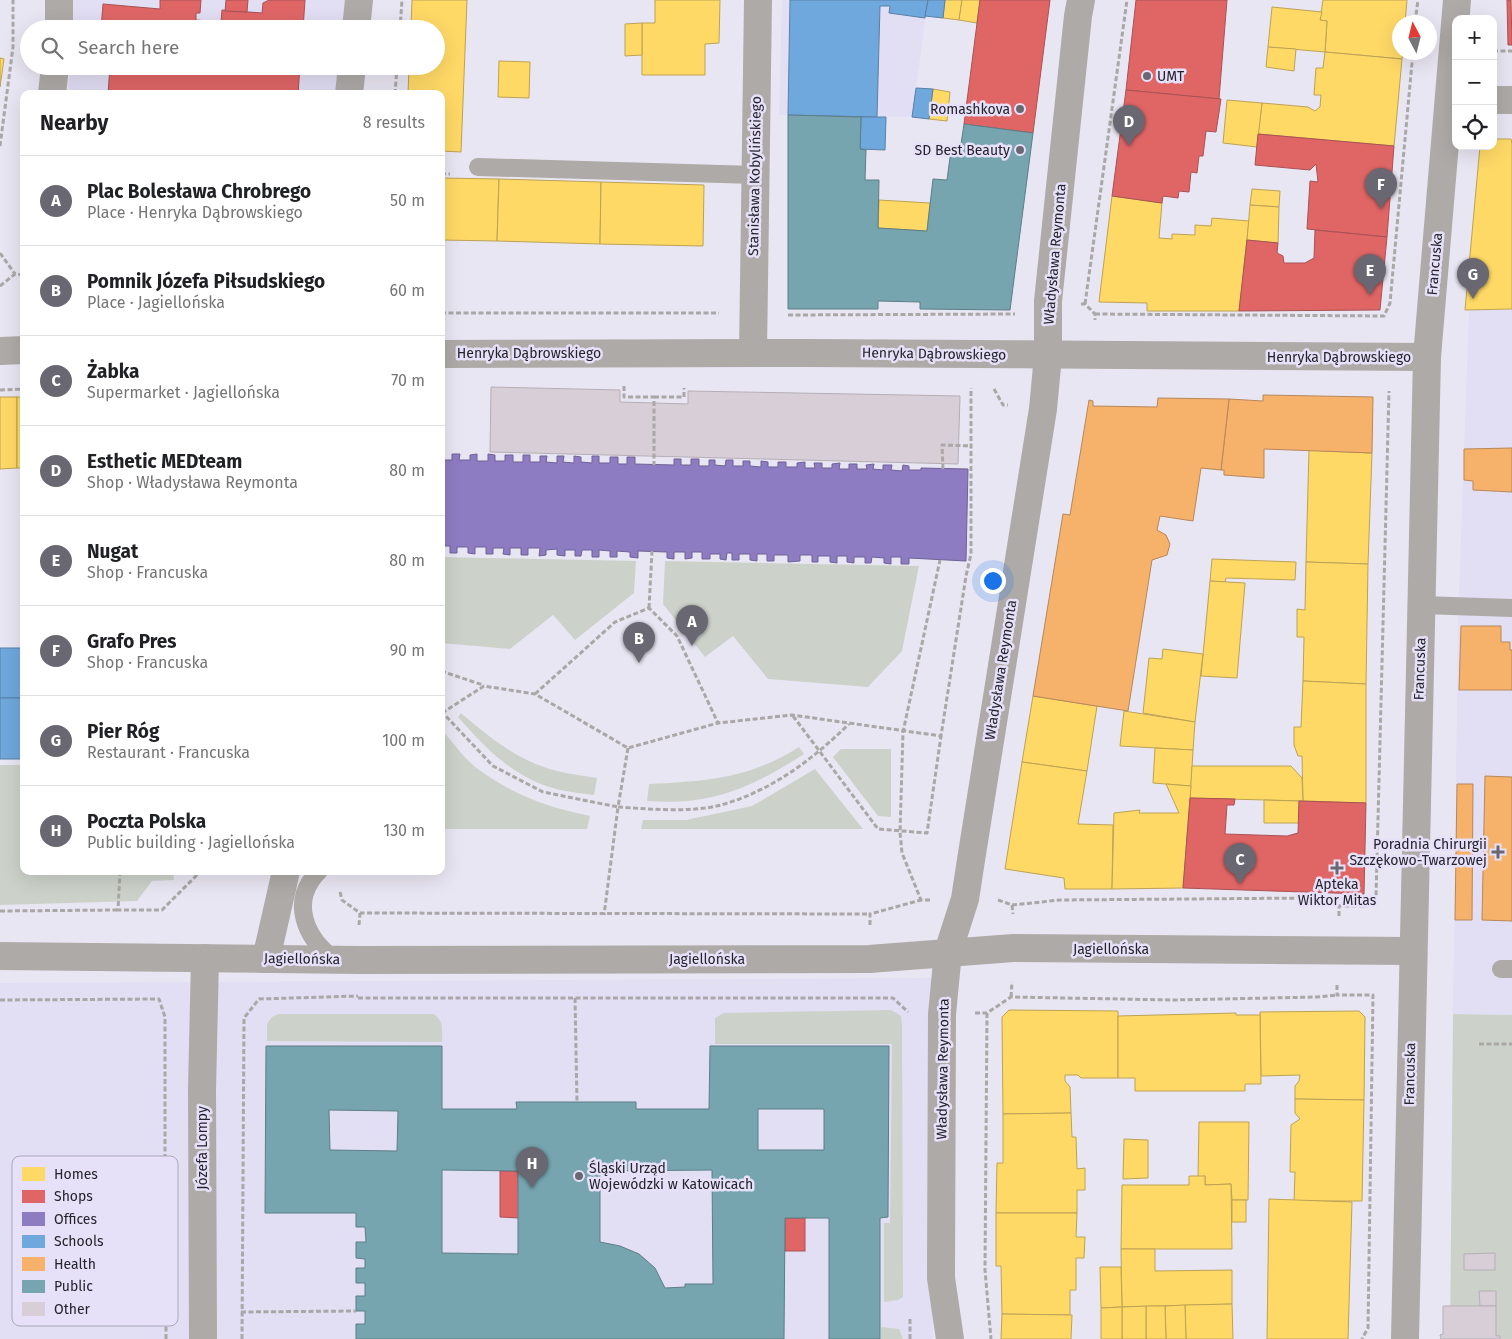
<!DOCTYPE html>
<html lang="en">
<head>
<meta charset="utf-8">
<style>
	:root { --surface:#fff; --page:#f6f6f6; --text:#202124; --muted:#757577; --line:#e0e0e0; --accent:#696771 }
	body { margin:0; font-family:"Fira Sans",sans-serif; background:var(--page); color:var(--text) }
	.controls { position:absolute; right:15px; top:15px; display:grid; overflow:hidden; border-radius:10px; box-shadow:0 5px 20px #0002 }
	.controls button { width:45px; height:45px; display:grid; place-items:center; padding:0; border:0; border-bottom:1px solid var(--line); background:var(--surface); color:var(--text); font:25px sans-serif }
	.compass { position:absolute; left:1392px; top:15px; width:45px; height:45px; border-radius:50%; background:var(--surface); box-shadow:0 5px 20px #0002; rotate:353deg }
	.you { position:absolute; left:992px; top:580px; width:18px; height:18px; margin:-12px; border:4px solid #fff; border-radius:50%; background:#1a73e8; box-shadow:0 0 0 8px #1a73e833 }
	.badge { display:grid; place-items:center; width:32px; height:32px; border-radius:50%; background:var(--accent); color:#fff; font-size:16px; font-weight:700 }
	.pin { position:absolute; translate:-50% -41px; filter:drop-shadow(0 1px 2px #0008) }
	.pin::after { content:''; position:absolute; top:26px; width:18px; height:15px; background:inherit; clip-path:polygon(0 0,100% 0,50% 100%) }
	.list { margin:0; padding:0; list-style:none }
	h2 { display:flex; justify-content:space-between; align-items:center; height:65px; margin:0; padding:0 20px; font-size:21px }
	h2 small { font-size:16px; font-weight:400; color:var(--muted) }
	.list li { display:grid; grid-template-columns:32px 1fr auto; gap:15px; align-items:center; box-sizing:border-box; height:90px; padding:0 20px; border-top:1px solid var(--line) }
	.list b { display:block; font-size:19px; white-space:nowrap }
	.list p { margin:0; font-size:16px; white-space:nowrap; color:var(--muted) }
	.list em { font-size:16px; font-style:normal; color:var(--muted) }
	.icon { flex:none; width:28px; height:28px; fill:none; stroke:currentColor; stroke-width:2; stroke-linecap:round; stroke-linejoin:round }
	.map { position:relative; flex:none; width:1512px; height:1339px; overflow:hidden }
	.search { position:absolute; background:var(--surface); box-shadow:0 5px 20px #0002; left:20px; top:20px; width:425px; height:55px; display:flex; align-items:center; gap:12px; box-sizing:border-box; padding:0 18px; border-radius:28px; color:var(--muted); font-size:19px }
	.panel { position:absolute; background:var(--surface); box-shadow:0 5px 20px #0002; left:20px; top:90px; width:425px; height:785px; border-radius:10px }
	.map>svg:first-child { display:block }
	.built { fill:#e2def4 }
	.green { fill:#ccd2ca }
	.homes { fill:#ffd966; stroke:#bda254 }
	.shops { fill:#e06666; stroke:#a85254 }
	.offices { fill:#8e7cc3; stroke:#6e6195 }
	.schools { fill:#6fa8dc; stroke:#5880a7 }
	.health { fill:#f6b26b; stroke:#b78758 }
	.public { fill:#76a5af; stroke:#5d7e87; fill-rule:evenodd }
	.building { fill:#d8ced7; stroke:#b5aeb6 }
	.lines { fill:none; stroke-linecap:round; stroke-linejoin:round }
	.path { stroke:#aaa7a7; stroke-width:3; stroke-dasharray:5 2.5; stroke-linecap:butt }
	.service { stroke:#aeaaa7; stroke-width:18 }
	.minor { stroke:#aeaaa7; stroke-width:28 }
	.tertiary { stroke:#aeaaa7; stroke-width:28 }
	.poi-dot { fill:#696771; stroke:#e6e1f8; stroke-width:2 }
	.labels { text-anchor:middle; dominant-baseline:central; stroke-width:5; stroke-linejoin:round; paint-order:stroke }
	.poi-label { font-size:14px; fill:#24232b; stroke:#e6e1f8; text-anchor:end }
	.street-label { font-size:14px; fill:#24232b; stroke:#e6e1f8 }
	.key { fill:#e6e1f8; stroke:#aca8ba; stroke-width:1 }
	.key-label { font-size:14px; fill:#24232b }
</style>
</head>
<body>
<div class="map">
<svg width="1512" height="1339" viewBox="0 0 1512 1339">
	<rect width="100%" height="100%" fill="#e9e6f3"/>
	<!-- built -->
	<g class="built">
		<polygon points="73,0 347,0 344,29 72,29"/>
		<polygon points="782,0 928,0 912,117 779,115"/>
		<polygon points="70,66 339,66 335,94 68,94"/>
		<polygon points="1469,310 1512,310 1512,1015 1453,1014 1458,623"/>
		<polygon points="931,978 933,1339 0,1339 0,983"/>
	</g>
	<!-- green -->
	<g class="green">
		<polygon points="441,557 636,561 634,593 575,640 553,615 510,649 441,643"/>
		<polygon points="665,561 919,566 902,651 868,687 768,679 733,636 705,657 663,604"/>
		<path d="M461 713C488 736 516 759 550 769 565 774 581 775 597 778L594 795C581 793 568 792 556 789 514 778 485 748 458 717Z"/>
		<path d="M441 729C453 742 464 759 478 769 515 796 547 807 590 816L587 829H441Z"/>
		<path d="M799 747 804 754C751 788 711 806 647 801L649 784C706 781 749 779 799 747Z"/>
		<polygon points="841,749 891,749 891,817 878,816 833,757"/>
		<polygon points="0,765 24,765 24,871 173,871 174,880 152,881 137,901 0,905"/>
		<polygon points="815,769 863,829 641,829 643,820 686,820 752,806"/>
		<polygon points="891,1010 901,1016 902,1026 903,1297 898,1300 884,1302 884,1223 890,1223 892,1044 715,1044 715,1018 724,1013"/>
		<path d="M278 1014H434C444 1021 442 1031 442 1042L267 1041V1024L272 1017Z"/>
		<polygon points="1453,1014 1512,1015 1512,1339 1450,1339"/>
		<polygon points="881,1327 899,1329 903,1339 881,1339"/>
	</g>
	<!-- homes -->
	<g class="homes">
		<polygon points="412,0 467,0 461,152 441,151 441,94 408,94 409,66 436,66 436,29 411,29"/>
		<polygon points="655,0 720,0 719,43 705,44 705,75 642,75 642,23 655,23"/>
		<polygon points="945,0 962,0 959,20 943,18"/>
		<polygon points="962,0 980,0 977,23 959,20"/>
		<polygon points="1323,0 1407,0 1405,22 1400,22 1400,52 1403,52 1402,59 1325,52 1327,21 1320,20"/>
		<polygon points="1272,7 1322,12 1320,20 1327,21 1325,52 1268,47"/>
		<polygon points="642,23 642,55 625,56 625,24"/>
		<polygon points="1268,47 1296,49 1294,71 1266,67"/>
		<polygon points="1325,52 1402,59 1394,146 1258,134 1262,103 1308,107 1315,111 1320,107 1321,95 1314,95 1316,68 1323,68"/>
		<polygon points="0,58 4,59 0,87"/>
		<polygon points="499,61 530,62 529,98 498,97"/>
		<polygon points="933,89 950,92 947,121 929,119"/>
		<polygon points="1227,100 1262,103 1257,147 1223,143"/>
		<polygon points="1493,139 1511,139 1512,144 1512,309 1465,310 1480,146 1493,146"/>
		<polygon points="441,178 499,179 497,241 441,240"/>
		<polygon points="499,179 601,182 600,244 497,241"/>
		<polygon points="601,182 704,185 703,246 600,244"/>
		<polygon points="1252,189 1280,191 1279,207 1250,205"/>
		<polygon points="1112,196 1162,203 1159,238 1172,239 1172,234 1195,235 1195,225 1211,226 1212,218 1249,221 1239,311 1147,311 1147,303 1099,302"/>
		<polygon points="879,200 930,203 927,231 878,228"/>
		<polygon points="1250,205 1279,207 1278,243 1247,240"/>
		<polygon points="0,397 17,397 17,468 0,469"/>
		<rect x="17" y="397" width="7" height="71"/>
		<polygon points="1309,450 1372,453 1368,564 1306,562"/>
		<polygon points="1212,559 1296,562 1295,580 1226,578 1225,582 1210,581"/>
		<polygon points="1306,562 1368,564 1366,684 1303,681 1304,637 1297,637 1297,609 1305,610"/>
		<polygon points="1210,581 1245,583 1237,678 1201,676"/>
		<polygon points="1163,649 1203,654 1195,722 1143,713 1149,658 1162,659"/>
		<polygon points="1303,681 1366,684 1366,803 1303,801 1302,756 1298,756 1294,745 1294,727 1301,727"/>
		<polygon points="1033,696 1097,706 1087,771 1022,762"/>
		<polygon points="1124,711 1195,722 1193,750 1120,746"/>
		<polygon points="1155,748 1193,750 1191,786 1153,783"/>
		<polygon points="1022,762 1087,771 1078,824 1113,825 1112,889 1065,889 1064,878 1005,869"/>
		<polygon points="1192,766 1291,766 1302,778 1303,801 1190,798"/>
		<polygon points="1166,784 1191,786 1183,888 1112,889 1114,813 1140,810 1139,813 1179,813"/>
		<polygon points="1264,800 1299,801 1299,823 1264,823"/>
		<polygon points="1009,1010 1118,1011 1118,1078 1081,1078 1078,1075 1065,1075 1065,1081 1070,1087 1071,1113 1003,1114 1002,1017"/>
		<polygon points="1359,1011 1365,1017 1364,1100 1295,1099 1295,1086 1299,1081 1300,1075 1261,1076 1260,1012"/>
		<polygon points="1236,1013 1236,1015 1260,1015 1261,1084 1245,1084 1245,1091 1135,1091 1135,1078 1118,1078 1118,1016"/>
		<polygon points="1295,1099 1364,1100 1362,1201 1294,1201 1295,1172 1290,1172 1291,1125 1300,1119 1295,1113"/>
		<polygon points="1071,1113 1072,1137 1076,1137 1077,1169 1085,1168 1085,1190 1077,1190 1077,1213 996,1213 997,1163 1003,1163 1003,1114"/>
		<polygon points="1199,1122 1249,1122 1248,1200 1232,1200 1231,1184 1205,1185 1205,1176 1198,1177"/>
		<polygon points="1124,1139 1148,1140 1148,1178 1123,1179"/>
		<polygon points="1189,1176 1205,1176 1205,1185 1231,1184 1232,1249 1121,1249 1122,1185 1189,1185"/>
		<polygon points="1269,1199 1352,1202 1348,1339 1267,1339"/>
		<rect x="1232" y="1200" width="14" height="22"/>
		<polygon points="996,1213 1077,1213 1076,1237 1085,1237 1084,1258 1076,1258 1076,1290 1070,1290 1070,1315 1002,1314 1001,1266 996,1266"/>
		<polygon points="1121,1249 1155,1249 1155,1271 1232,1270 1232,1304 1122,1307"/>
		<polygon points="1100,1267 1121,1267 1122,1307 1101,1308"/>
		<polygon points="1232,1304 1233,1339 1186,1339 1185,1305"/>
		<polygon points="1185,1305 1186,1339 1166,1339 1165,1306"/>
		<polygon points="1146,1306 1165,1306 1166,1339 1146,1339"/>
		<polygon points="1146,1306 1146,1339 1122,1339 1122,1307"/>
		<polygon points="1122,1307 1122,1339 1101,1339 1101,1308"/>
		<polygon points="1002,1314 1072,1315 1071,1339 1001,1339"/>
	</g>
	<!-- shops -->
	<g class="shops">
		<polygon points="160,0 201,0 200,13 196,13 196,20 221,22 222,10 262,13 263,3 269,0 305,0 303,29 101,29 103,4 160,9"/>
		<polygon points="226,0 248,0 247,12 225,11"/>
		<polygon points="980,0 1050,0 1033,133 964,124"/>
		<polygon points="1136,0 1227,0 1219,99 1126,90"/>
		<polygon points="1507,0 1511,0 1512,45 1508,45"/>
		<polygon points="110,66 300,66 298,94 108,94"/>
		<polygon points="1126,90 1221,99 1216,132 1206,131 1203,156 1199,156 1197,173 1191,172 1189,192 1179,191 1178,198 1163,196 1162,203 1112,196"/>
		<polygon points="1258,134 1394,146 1387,237 1307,229 1310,181 1318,182 1316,164 1310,170 1255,165"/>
		<polygon points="1315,230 1387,237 1380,310 1239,311 1247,240 1278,243 1277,253 1283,256 1284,263 1305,263 1314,258"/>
		<polygon points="1190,798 1235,799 1234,805 1227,805 1225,834 1287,836 1298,833 1299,801 1366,803 1364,894 1183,888"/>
		<polygon points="500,1171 518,1171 519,1218 500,1217"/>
		<rect x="785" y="1218" width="20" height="33"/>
	</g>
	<!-- offices -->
	<polygon class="offices" points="452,454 460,454 459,460 470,460 470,455 477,454 477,461 488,461 488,454 495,455 495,461 505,461 505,455 513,455 513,462 523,462 523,455 530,455 530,462 540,462 540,456 547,456 546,462 557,463 557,456 564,456 563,462 574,463 574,456 581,457 581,462 592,463 592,456 599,456 599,463 610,463 610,457 618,457 618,464 627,464 627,457 635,457 635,464 674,465 674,459 681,459 681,465 691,465 691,459 699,459 699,466 709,466 709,460 715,460 715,465 725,466 726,460 733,460 733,466 743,466 743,461 750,461 750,466 761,467 761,461 768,462 768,467 778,467 778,462 786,462 786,467 797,467 797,463 805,462 805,468 815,468 814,463 822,463 822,468 832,468 832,464 840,463 839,469 849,469 849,464 857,464 857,469 867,469 866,465 874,464 873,469 883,470 883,465 892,465 891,470 902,471 903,465 909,466 909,470 921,470 921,468 968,469 966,561 909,558 909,564 901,564 901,557 891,557 891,564 884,563 884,558 872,557 871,563 865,563 865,557 854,557 854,563 847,562 847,556 837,556 837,563 830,562 830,556 818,556 818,562 812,562 812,555 800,555 800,561 788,562 788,555 774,555 774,561 767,561 767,554 757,554 757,561 750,560 750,554 739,554 739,560 732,560 732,553 727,553 726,560 720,559 720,554 710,554 710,559 702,559 702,552 692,552 692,558 685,559 685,552 674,552 674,559 667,558 667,552 638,551 638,558 630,557 630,552 617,551 617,557 610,557 610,551 599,550 599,557 592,557 592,550 582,550 581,556 575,556 575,550 565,550 565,556 557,555 557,549 546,550 546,555 539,556 540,548 528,548 528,555 521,555 521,548 510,548 510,555 503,554 504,548 493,548 493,554 486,554 486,547 475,547 475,554 468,553 468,547 457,547 457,553 450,553 450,546 441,546 441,460 452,460"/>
	<!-- schools -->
	<g class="schools">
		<polygon points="790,0 928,0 925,18 889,13 890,6 880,6 877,117 788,115"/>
		<polygon points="928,0 945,0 943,18 925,16"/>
		<polygon points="916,88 933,89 929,119 912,117"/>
		<polygon points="861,117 886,117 885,150 860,149"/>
		<rect x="0" y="648" width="24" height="50"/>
		<rect x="0" y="698" width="24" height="61"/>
	</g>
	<!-- health -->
	<g class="health">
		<polygon points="1263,395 1373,397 1372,453 1264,449 1264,478 1224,475 1224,470 1221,470 1229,399 1263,401"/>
		<polygon points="1158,398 1229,399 1221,470 1201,468 1193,521 1160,516 1157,530 1166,535 1170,544 1167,555 1152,560 1128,711 1033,696 1063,514 1070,515 1089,400 1093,401 1093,406 1157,407"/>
		<polygon points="1512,448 1512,492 1473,490 1473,481 1464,480 1464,449"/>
		<polygon points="1461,626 1501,626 1501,642 1510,642 1510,650 1512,650 1512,690 1459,690"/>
		<polygon points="1485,776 1512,777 1512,921 1482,920"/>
		<polygon points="1457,784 1473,784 1472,920 1455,920"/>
	</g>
	<!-- public -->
	<g class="public">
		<polygon points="788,115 861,117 860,149 866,150 865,180 879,180 878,228 927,231 933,179 947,180 951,150 960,151 964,124 1033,133 1010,310 920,309 920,302 878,301 878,309 788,309"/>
		<path d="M266 1046H442V1109H517L516 1102H636V1109H709L710 1046H889L888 1217 880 1218V1339H829V1218H785L784 1339H356V1324H365V1311H356V1296H365V1283H356V1268H365V1259L356 1258V1242H366L365 1227H356V1213H265ZM758 1109H824V1150H758ZM329 1110 398 1111 397 1151 330 1150ZM442 1170 518 1171V1254L442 1253ZM712 1170 713 1284H685V1287L665 1288 655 1268 639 1254 620 1246 600 1242V1171Z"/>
	</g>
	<!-- building -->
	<g class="building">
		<polygon points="491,387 620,390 620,402 688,404 688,391 960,396 958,464 490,452"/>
		<polygon points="1495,1253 1495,1270 1464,1270 1464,1254"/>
		<polygon points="1479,1291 1496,1291 1496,1306 1480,1306"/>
		<polygon points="1443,1306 1496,1306 1496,1336 1500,1336 1500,1339 1441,1339 1440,1335 1443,1334"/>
	</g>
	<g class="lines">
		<!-- path -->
		<g class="path">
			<polyline points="1415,22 1418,0"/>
			<polyline points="400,29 402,0"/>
			<polyline points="1493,51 1512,51"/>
			<polyline points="395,94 397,66"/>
			<polyline points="0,146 13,47 13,0"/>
			<polyline points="441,174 450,174"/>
			<polyline points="0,253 15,274"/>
			<polyline points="0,286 15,274 24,275"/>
			<polyline points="1081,304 1085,304 1095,314 1095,320"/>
			<polyline points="1085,304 1127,0"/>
			<polyline points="441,313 719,313"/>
			<polyline points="1095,314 1384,316 1390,303 1413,52"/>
			<polyline points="788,315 1015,314"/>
			<polyline points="624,386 624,397 654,397 654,465"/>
			<polyline points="994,389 1003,405 1008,405"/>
			<polyline points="0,390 24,389"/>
			<polyline points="654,397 684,397 684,388"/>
			<polyline points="943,469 942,445 972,446"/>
			<polyline points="649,608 652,551"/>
			<polyline points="441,671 483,685"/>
			<polyline points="535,694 615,622 649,608 677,636 718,723 792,715 941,736 966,576 971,554 971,388"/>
			<polyline points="441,711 493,766 543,792 618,807 604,915"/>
			<polyline points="442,713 484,686 535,694 628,748 718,723"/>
			<polyline points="793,716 878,829 927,833 941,736"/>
			<path d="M628 748 618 807C648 809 691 813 721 805 771 791 812 760 849 724"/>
			<polyline points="120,871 118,910 162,910 201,871"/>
			<polyline points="340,892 342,900 360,913 870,914"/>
			<polyline points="930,900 921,900 902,853 900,832 903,732 940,560"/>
			<polyline points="998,900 1012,905 1013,914"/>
			<polyline points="1012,905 1060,900 1311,898 1339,906"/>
			<polyline points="0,911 118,910"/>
			<polyline points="1339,916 1339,906 1367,906 1376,897 1389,391"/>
			<polyline points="359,925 360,913"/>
			<polyline points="870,925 870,914 921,900"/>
			<polyline points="1337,985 1337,995 1373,995 1368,1328 1362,1339"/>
			<polyline points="1011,997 1012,982"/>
			<polyline points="358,998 893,998 908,1012"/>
			<polyline points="575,998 577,1102"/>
			<polyline points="0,1000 159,999 165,1017 165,1191"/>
			<polyline points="975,1013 987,1013 1011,997 1174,1000 1317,997 1337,995"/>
			<polyline points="987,1013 985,1270 991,1339"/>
			<polyline points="1479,1044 1512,1044"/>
			<polyline points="241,1312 356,1311"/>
			<polyline points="158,1313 170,1313"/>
			<polyline points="910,1319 910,1339"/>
			<polyline points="166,1339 166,1325"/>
			<polyline points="242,1339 244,1018 259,999 358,996"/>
		</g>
		<!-- service -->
		<g class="service">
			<polyline points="478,167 755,175"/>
			<polyline points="1422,605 1512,608"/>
			<path d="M319 871C289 901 305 938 335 960"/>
			<polyline points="1501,969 1512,969"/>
		</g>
		<!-- minor -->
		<g class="minor">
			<polyline points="59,29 59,0"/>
			<polyline points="356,29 359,0"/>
			<polyline points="52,94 55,66"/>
			<polyline points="349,94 352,66"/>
			<polyline points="1493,100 1512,100"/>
			<polyline points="0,351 24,350"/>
			<polyline points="753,353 758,0"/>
			<polyline points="441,354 806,353 1427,357"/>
			<polyline points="0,956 359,960 869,959 1013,948 1413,951"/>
			<polyline points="266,959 286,871"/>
			<polyline points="203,1339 202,1090 205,958"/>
			<polyline points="950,1339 941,1278 942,1014 948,952 965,899 971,860 1043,409 1048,356 1048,301 1078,16 1081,0"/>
		</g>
		<!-- tertiary -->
		<polyline class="tertiary" points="1405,1339 1427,357 1457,0"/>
	</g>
	<!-- markers -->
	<g class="poi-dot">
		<circle cx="1147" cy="76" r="5"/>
		<circle cx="1020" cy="109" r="5"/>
		<circle cx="1020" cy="150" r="5"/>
		<path d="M1495.5 844.5h5v5h5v5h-5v5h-5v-5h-5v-5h5z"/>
		<path d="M1334.5 860.5h5v5h5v5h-5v5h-5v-5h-5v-5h5z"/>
		<circle cx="579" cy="1176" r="5"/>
	</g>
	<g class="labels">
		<!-- poi labels -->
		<g class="poi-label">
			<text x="1157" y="76" text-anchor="start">UMT</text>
			<text x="1010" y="109">Romashkova</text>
			<text x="1010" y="150">SD Best Beauty</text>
			<text x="1487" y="844">Poradnia Chirurgii<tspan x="1487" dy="16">Szczękowo-Twarzowej</tspan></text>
			<text x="1337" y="884" text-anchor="middle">Apteka<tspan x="1337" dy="16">Wiktor Mitas</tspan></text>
			<text x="589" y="1168" text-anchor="start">Śląski Urząd<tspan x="589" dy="16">Wojewódzki w Katowicach</tspan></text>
		</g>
		<!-- street labels -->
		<g class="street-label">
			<text transform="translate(755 176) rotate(-89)">Stanisława Kobylińskiego</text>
			<text transform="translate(1055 254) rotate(-85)">Władysława Reymonta</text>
			<text transform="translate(1435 264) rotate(-85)">Francuska</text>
			<text x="529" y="353">Henryka Dąbrowskiego</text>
			<text transform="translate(934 354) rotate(1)">Henryka Dąbrowskiego</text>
			<text x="1339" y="357">Henryka Dąbrowskiego</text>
			<text transform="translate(1420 669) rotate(-88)">Francuska</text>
			<text transform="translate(1001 670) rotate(-81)">Władysława Reymonta</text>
			<text x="1111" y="949">Jagiellońska</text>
			<text transform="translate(302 959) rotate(1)">Jagiellońska</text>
			<text x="707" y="959">Jagiellońska</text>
			<text transform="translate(943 1069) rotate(-89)">Władysława Reymonta</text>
			<text transform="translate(1410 1074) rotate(-89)">Francuska</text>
			<text transform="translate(202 1148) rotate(-90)">Józefa Lompy</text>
		</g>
	</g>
	<!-- legend -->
	<rect x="12" y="1156" width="166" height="170" rx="8" class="key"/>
	<rect x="22" y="1167" width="23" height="14" fill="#ffd966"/>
	<rect x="22" y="1190" width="23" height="13" fill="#e06666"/>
	<rect x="22" y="1212" width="23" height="14" fill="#8e7cc3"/>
	<rect x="22" y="1235" width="23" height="13" fill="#6fa8dc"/>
	<rect x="22" y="1257" width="23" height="14" fill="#f6b26b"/>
	<rect x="22" y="1280" width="23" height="13" fill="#76a5af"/>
	<rect x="22" y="1302" width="23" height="14" fill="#d8ced7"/>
	<g class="key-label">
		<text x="54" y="1179">Homes</text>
		<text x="54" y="1201">Shops</text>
		<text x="54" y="1224">Offices</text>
		<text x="54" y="1246">Schools</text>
		<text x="54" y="1269">Health</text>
		<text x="54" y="1291">Public</text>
		<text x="54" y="1314">Other</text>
	</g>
</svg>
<div class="controls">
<button>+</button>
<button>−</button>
<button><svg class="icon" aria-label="locate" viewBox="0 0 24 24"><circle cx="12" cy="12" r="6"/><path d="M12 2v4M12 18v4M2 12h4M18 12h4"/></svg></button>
</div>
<svg class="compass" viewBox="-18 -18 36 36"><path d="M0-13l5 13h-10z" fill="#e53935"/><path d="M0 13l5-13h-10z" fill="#757577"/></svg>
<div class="you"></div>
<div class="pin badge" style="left:692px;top:646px">A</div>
<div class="pin badge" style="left:639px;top:663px">B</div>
<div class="pin badge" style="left:1240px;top:884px">C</div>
<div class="pin badge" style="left:1129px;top:146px">D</div>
<div class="pin badge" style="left:1370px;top:295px">E</div>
<div class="pin badge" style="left:1381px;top:209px">F</div>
<div class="pin badge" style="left:1473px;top:299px">G</div>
<div class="pin badge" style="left:532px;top:1188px">H</div>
<div class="search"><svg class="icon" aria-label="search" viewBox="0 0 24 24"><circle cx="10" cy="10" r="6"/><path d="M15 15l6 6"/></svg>Search here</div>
<section class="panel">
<h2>Nearby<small>8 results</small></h2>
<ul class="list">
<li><span class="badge">A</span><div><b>Plac Bolesława Chrobrego</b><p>Place · Henryka Dąbrowskiego</p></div><em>50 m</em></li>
<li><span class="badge">B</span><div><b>Pomnik Józefa Piłsudskiego</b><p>Place · Jagiellońska</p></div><em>60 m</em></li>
<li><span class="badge">C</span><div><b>Żabka</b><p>Supermarket · Jagiellońska</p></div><em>70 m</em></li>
<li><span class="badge">D</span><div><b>Esthetic MEDteam</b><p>Shop · Władysława Reymonta</p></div><em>80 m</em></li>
<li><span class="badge">E</span><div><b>Nugat</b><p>Shop · Francuska</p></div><em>80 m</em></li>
<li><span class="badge">F</span><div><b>Grafo Pres</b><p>Shop · Francuska</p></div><em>90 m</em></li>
<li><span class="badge">G</span><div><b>Pier Róg</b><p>Restaurant · Francuska</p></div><em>100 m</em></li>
<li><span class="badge">H</span><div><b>Poczta Polska</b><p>Public building · Jagiellońska</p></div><em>130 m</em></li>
</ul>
</section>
</div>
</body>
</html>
